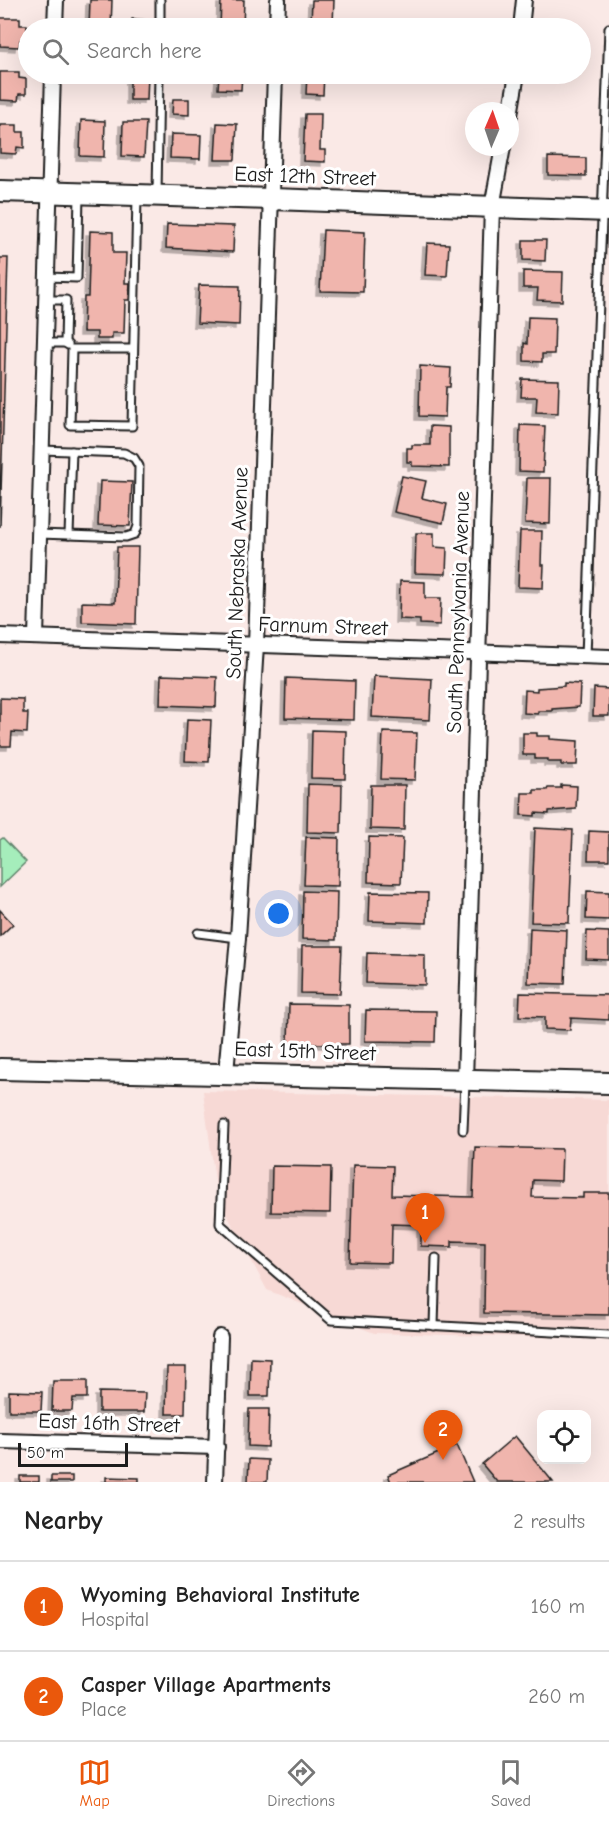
<!DOCTYPE html>
<html lang="en">
<head>
<meta charset="utf-8">
<style>
	:root { --surface:#fff; --page:#f6f6f6; --text:#222; --muted:#767676; --line:#e0e0e0; --accent:#ea580c }
	body { margin:0; font-family:"Comic Neue",sans-serif; background:var(--page); color:var(--text) }
	.controls { position:absolute; right:18px; bottom:18px; display:grid; overflow:hidden; border-radius:12px; box-shadow:0 6px 24px #0002 }
	.controls button { width:54px; height:54px; display:grid; place-items:center; padding:0; border:0; border-bottom:2px solid var(--line); background:var(--surface); color:var(--text); font:30px sans-serif }
	.compass { position:absolute; left:465px; top:102px; width:54px; height:54px; border-radius:50%; background:var(--surface); box-shadow:0 6px 24px #0002; rotate:2deg }
	.scale { position:absolute; left:18px; bottom:15px; width:110px; box-sizing:border-box; padding-left:6px; border:3px solid #1c1c1c; border-top:0; font-size:16px; line-height:21px; white-space:nowrap; color:#1c1c1c; -webkit-text-stroke:4px #fff; paint-order:stroke }
	.you { position:absolute; left:279px; top:914px; width:21px; height:21px; margin:-15px; border:4px solid #fff; border-radius:50%; background:#1a73e8; box-shadow:0 0 0 9px #1a73e833 }
	.badge { display:grid; place-items:center; width:39px; height:39px; border-radius:50%; background:var(--accent); color:#fff; font-size:20px; font-weight:700 }
	.pin { position:absolute; translate:-50% -50px; filter:drop-shadow(0 2px 3px #0008) }
	.pin::after { content:''; position:absolute; top:32px; width:21px; height:18px; background:inherit; clip-path:polygon(0 0,100% 0,50% 100%) }
	.list { margin:0; padding:0; list-style:none }
	h2 { display:flex; justify-content:space-between; align-items:center; height:78px; margin:0; padding:0 24px; font-size:26px }
	h2 small { font-size:20px; font-weight:400; color:var(--muted) }
	.list li { display:grid; grid-template-columns:39px 1fr auto; gap:18px; align-items:center; box-sizing:border-box; height:90px; padding:0 24px; border-top:2px solid var(--line) }
	.list b { display:block; font-size:22px; white-space:nowrap }
	.list p { margin:0; font-size:20px; white-space:nowrap; color:var(--muted) }
	.list em { font-size:20px; font-style:normal; color:var(--muted) }
	.icon { flex:none; width:33px; height:33px; fill:none; stroke:currentColor; stroke-width:2; stroke-linecap:round; stroke-linejoin:round }
	.map { position:relative; flex:none; width:609px; height:1482px; overflow:hidden }
	.search { position:absolute; background:var(--surface); box-shadow:0 6px 24px #0002; left:18px; right:18px; top:18px; height:66px; display:flex; align-items:center; gap:15px; box-sizing:border-box; padding:0 21px; border-radius:33px; color:var(--muted); font-size:22px }
	.sheet { height:258px; background:var(--surface) }
	nav { display:flex; justify-content:space-around; align-items:center; box-sizing:border-box; height:84px; border-top:2px solid var(--line); background:var(--surface); font-size:16px; color:var(--muted) }
	nav a { display:grid; justify-items:center; gap:3px }
	nav .on { color:var(--accent) }
	.map>svg:first-child { display:block }
	.built { fill:#f7d9d5 }
	.green { fill:#a5edbb; stroke:#60846c; stroke-width:1.5 }
	.building { fill:#f0b5ad; stroke:#1c1c1c; stroke-width:1.5; filter:url(#shadow) }
	.lines { fill:none; stroke-linecap:round; stroke-linejoin:round }
	.lane-casing { stroke:#1c1c1c; stroke-width:11 }
	.street-casing { stroke:#1c1c1c; stroke-width:18 }
	.secondary-casing { stroke:#1c1c1c; stroke-width:24 }
	.lane { stroke:#fff; stroke-width:7 }
	.street { stroke:#fff; stroke-width:14 }
	.secondary { stroke:#fff; stroke-width:20 }
	.labels { text-anchor:middle; dominant-baseline:central; stroke-width:6; stroke-linejoin:round; paint-order:stroke }
	.street-label { font-size:21px; fill:#1c1c1c; stroke:#fff }
</style>
</head>
<body>
<div class="map">
<svg width="609" height="1482" viewBox="0 0 609 1482">
	<defs>
		<filter id="shadow"><feDropShadow dx="-4" dy="4" stdDeviation="0" flood-color="#0004"/></filter>
	</defs>
	<rect width="100%" height="100%" fill="#fae9e6"/>
	<filter id="ink" filterUnits="userSpaceOnUse"><feTurbulence type="fractalNoise" baseFrequency=".0167" numOctaves="2"/><feDisplacementMap in="SourceGraphic" scale="12" xChannelSelector="R" yChannelSelector="G"/><feConvolveMatrix kernelMatrix="1 2 1 2 8 2 1 2 1" color-interpolation-filters="sRGB"/></filter>
	<g filter="url(#ink)">
		<!-- built -->
		<polygon class="built" points="203,1091 609,1100 609,1339 374,1333 267,1290 217,1196"/>
		<!-- green -->
		<polygon class="green" points="3,838 26,862 0,887 0,840"/>
		<!-- building -->
		<g class="building">
			<polygon points="90,0 112,0 111,28 89,28"/>
			<polygon points="221,0 244,0 243,28 220,28"/>
			<polygon points="312,0 334,0 333,24 311,23"/>
			<polygon points="0,18 20,18 20,25 27,25 27,41 20,40 19,47 0,46"/>
			<polygon points="132,19 149,20 149,28 131,28"/>
			<polygon points="0,72 19,72 19,78 26,79 26,94 19,94 18,101 0,100"/>
			<polygon points="130,74 148,74 147,100 130,100"/>
			<polygon points="219,74 242,74 241,90 218,89"/>
			<polygon points="307,74 324,74 323,95 306,94"/>
			<polygon points="173,99 189,99 189,115 172,114"/>
			<polygon points="305,114 321,114 320,150 325,150 325,162 303,161"/>
			<polygon points="81,120 105,121 104,157 80,156"/>
			<polygon points="123,122 146,122 144,157 122,156"/>
			<polygon points="217,123 237,124 235,160 215,160"/>
			<polygon points="0,125 17,125 17,132 24,132 24,148 17,147 16,154 0,153"/>
			<polygon points="171,134 201,135 200,159 170,158"/>
			<polygon points="548,157 586,158 586,176 548,175"/>
			<polygon points="167,224 234,226 233,252 166,248"/>
			<polygon points="323,230 365,232 363,292 320,291"/>
			<polygon points="90,231 113,232 113,253 126,253 125,283 130,283 129,300 125,300 124,333 112,333 112,339 97,339 97,332 83,332 84,297 88,297"/>
			<polygon points="523,240 546,240 545,261 523,260"/>
			<polygon points="427,243 449,244 447,276 425,275"/>
			<polygon points="0,258 8,258 0,527"/>
			<polygon points="523,271 563,272 562,301 537,300 538,288 523,288"/>
			<polygon points="199,285 240,286 239,325 197,323"/>
			<polygon points="528,317 555,318 554,354 542,354 542,362 524,361 524,343 527,344"/>
			<polygon points="420,366 451,368 450,387 446,387 445,417 419,416"/>
			<polygon points="522,379 559,380 558,413 536,412 537,397 521,397"/>
			<polygon points="520,425 545,426 543,472 519,471"/>
			<polygon points="430,426 449,427 449,467 412,466 412,462 407,462 407,448 412,448 412,445 430,445"/>
			<polygon points="402,476 426,481 422,498 447,504 443,523 394,512"/>
			<polygon points="527,478 551,478 550,524 525,523"/>
			<polygon points="100,481 132,482 130,526 98,525"/>
			<polygon points="520,531 542,531 541,565 544,565 543,588 518,587"/>
			<polygon points="416,533 434,533 434,547 447,548 446,574 415,573"/>
			<polygon points="117,547 138,547 136,624 82,622 82,602 115,603"/>
			<polygon points="400,581 425,582 425,598 441,598 440,625 420,624 420,620 399,619"/>
			<polygon points="161,675 217,677 216,707 160,705"/>
			<polygon points="374,676 432,679 430,720 372,717"/>
			<polygon points="286,678 355,681 354,720 285,718"/>
			<polygon points="564,683 580,684 579,707 552,709 552,711 538,711 538,714 524,713 525,690 537,691 537,688 564,686"/>
			<polygon points="594,688 609,689 609,716 593,716"/>
			<polygon points="0,698 23,699 23,713 28,713 27,733 12,732 11,746 0,746"/>
			<polygon points="187,719 211,720 209,762 185,761"/>
			<polygon points="312,730 346,731 345,779 311,778"/>
			<polygon points="383,732 417,733 415,780 381,779"/>
			<polygon points="523,733 537,733 537,736 550,736 550,739 578,741 577,765 561,765 561,762 548,762 548,759 535,759 535,755 523,755"/>
			<polygon points="308,784 342,785 341,833 307,832"/>
			<polygon points="371,785 405,785 404,830 370,829"/>
			<polygon points="561,785 577,786 576,809 549,811 549,814 535,813 535,816 521,815 522,793 534,793 534,790 547,790 548,788 561,788"/>
			<polygon points="535,828 573,830 569,923 531,922"/>
			<polygon points="589,831 609,832 609,860 588,860"/>
			<polygon points="306,837 339,838 338,886 304,885"/>
			<polygon points="369,837 403,838 401,883 368,882"/>
			<polygon points="303,891 337,892 336,940 302,939"/>
			<polygon points="587,891 609,892 609,920 586,919"/>
			<polygon points="370,892 428,893 427,923 369,921"/>
			<polygon points="0,910 13,924 0,936"/>
			<polygon points="530,928 567,930 565,984 528,983"/>
			<polygon points="587,931 609,932 609,960 586,959"/>
			<polygon points="302,946 342,946 340,994 301,993"/>
			<polygon points="367,953 425,955 425,985 366,983"/>
			<polygon points="520,993 609,995 609,1020 571,1018 570,1030 545,1029 545,1017 519,1016"/>
			<polygon points="289,1004 349,1005 349,1044 288,1044"/>
			<polygon points="366,1010 436,1011 435,1042 365,1041"/>
			<polygon points="475,1147 562,1149 561,1181 533,1180 532,1197 583,1198 583,1193 609,1193 609,1315 484,1313 485,1242 452,1241 452,1247 421,1246 421,1225 392,1224 391,1263 350,1262 353,1165 393,1166 392,1195 473,1197"/>
			<polygon points="272,1166 331,1167 330,1213 271,1212"/>
			<polygon points="251,1358 270,1359 269,1396 250,1396"/>
			<polygon points="167,1367 186,1367 185,1414 166,1414"/>
			<polygon points="53,1381 87,1381 87,1398 73,1398 72,1411 52,1411"/>
			<polygon points="9,1391 42,1392 41,1411 9,1411"/>
			<polygon points="99,1392 145,1393 144,1412 99,1412"/>
			<polygon points="249,1409 269,1409 268,1447 248,1446"/>
			<polygon points="515,1436 553,1482 497,1482 482,1464"/>
			<polygon points="457,1445 473,1482 391,1482 388,1475"/>
			<polygon points="249,1459 268,1460 267,1482 248,1482"/>
			<rect x="20" y="1476" width="19" height="6"/>
			<rect x="51" y="1476" width="21" height="6"/>
			<polygon points="106,1477 139,1478 139,1482 106,1482"/>
		</g>
		<g class="lines">
			<!-- lane casing -->
			<g class="lane-casing">
				<g id="lane">
					<polyline points="160,28 160,0"/>
					<polyline points="157,194 159,74"/>
					<polyline points="47,277 77,278 79,196"/>
					<polyline points="46,300 66,300 65,343"/>
					<polyline points="45,343 65,343 68,345"/>
					<polyline points="133,349 72,349 70,425 132,426 137,197"/>
					<polyline points="39,534 126,537 135,534 138,526 139,466 134,458 124,453 42,450"/>
					<polyline points="69,535 72,451"/>
					<polyline points="586,656 609,28"/>
					<polyline points="198,933 238,938"/>
					<polyline points="224,1125 220,1224 331,1320 609,1335"/>
					<polyline points="463,1130 465,1082"/>
					<polyline points="434,1326 436,1258"/>
				</g>
			</g>
			<!-- street casing -->
			<g class="street-casing">
				<g id="street">
					<polyline points="55,28 56,0"/>
					<polyline points="277,28 278,0"/>
					<polyline points="521,28 524,0"/>
					<polyline points="510,115 517,74"/>
					<polyline points="0,636 609,657"/>
					<polyline points="36,637 53,74"/>
					<polyline points="226,1073 238,938 256,645 275,74"/>
					<polyline points="465,1080 492,207 503,147"/>
					<polyline points="0,1441 217,1447"/>
					<polyline points="215,1482 220,1337"/>
				</g>
			</g>
			<!-- secondary casing -->
			<g class="secondary-casing">
				<g id="secondary">
					<polyline points="0,191 272,199 609,211"/>
					<polyline points="0,1069 609,1083"/>
				</g>
			</g>
			<!-- lane -->
			<use href="#lane" class="lane"/>
			<!-- street -->
			<use href="#street" class="street"/>
			<!-- secondary -->
			<use href="#secondary" class="secondary"/>
		</g>
	</g>
	<g class="labels">
		<!-- street labels -->
		<g class="street-label">
			<text transform="translate(305 176) rotate(2)">East 12th Street</text>
			<text transform="translate(237 573) rotate(-88)">South Nebraska Avenue</text>
			<text transform="translate(458 612) rotate(-88)">South Pennsylvania Avenue</text>
			<text transform="translate(323 626) rotate(2)">Farnum Street</text>
			<text transform="translate(305 1051) rotate(2)">East 15th Street</text>
			<text transform="translate(109 1423) rotate(2)">East 16th Street</text>
		</g>
	</g>
</svg>
<div class="controls">
<button><svg class="icon" aria-label="locate" viewBox="0 0 24 24"><circle cx="12" cy="12" r="6"/><path d="M12 2v4M12 18v4M2 12h4M18 12h4"/></svg></button>
</div>
<svg class="compass" viewBox="-18 -18 36 36"><path d="M0-13l5 13h-10z" fill="#e53935"/><path d="M0 13l5-13h-10z" fill="#767676"/></svg>
<div class="scale">50 m</div>
<div class="you"></div>
<div class="pin badge" style="left:425px;top:1243px">1</div>
<div class="pin badge" style="left:443px;top:1460px">2</div>
<div class="search"><svg class="icon" aria-label="search" viewBox="0 0 24 24"><circle cx="10" cy="10" r="6"/><path d="M15 15l6 6"/></svg>Search here</div>
</div>
<section class="sheet">
<h2>Nearby<small>2 results</small></h2>
<ul class="list">
<li><span class="badge">1</span><div><b>Wyoming Behavioral Institute</b><p>Hospital</p></div><em>160 m</em></li>
<li><span class="badge">2</span><div><b>Casper Village Apartments</b><p>Place</p></div><em>260 m</em></li>
</ul>
</section>
<nav>
<a class="on"><svg class="icon" aria-label="map" viewBox="0 0 24 24"><path d="M3 6l6-2 6 2 6-2v14l-6 2-6-2-6 2zM9 4v14M15 6v14"/></svg>Map</a>
<a><svg class="icon" aria-label="directions" viewBox="0 0 24 24"><path d="M12 3l9 9-9 9-9-9zM9 14v-3h6M13 9l2 2-2 2"/></svg>Directions</a>
<a><svg class="icon" aria-label="saved" viewBox="0 0 24 24"><path d="M7 4h10v16l-5-4-5 4z"/></svg>Saved</a>
</nav>
</body>
</html>
